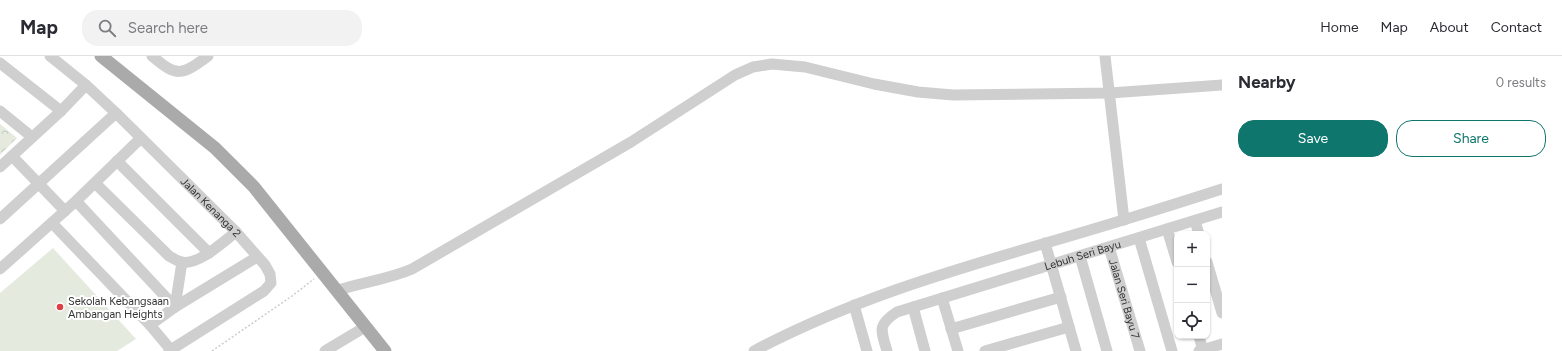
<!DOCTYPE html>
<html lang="en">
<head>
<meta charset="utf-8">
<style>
	:root { --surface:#fff; --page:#f2f2f3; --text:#2b2b33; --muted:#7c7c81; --line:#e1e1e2; --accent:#0f766e }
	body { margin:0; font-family:Figtree,sans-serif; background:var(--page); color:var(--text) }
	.controls { position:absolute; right:12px; bottom:12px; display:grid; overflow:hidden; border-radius:8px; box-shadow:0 1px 3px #0004 }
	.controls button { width:36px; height:36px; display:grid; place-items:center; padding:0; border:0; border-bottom:1px solid var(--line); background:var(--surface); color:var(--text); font:20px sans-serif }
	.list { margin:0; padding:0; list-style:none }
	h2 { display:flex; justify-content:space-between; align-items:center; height:52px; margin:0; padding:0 16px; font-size:17px }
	h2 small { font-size:13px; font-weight:400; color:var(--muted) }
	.actions { display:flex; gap:8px; padding:12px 16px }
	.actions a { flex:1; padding:9px 0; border:1px solid var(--accent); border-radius:16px; text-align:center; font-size:14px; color:var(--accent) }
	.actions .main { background:var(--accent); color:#fff }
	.icon { flex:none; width:22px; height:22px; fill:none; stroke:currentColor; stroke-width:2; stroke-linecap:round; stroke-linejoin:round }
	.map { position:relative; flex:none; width:1222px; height:295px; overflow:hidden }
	header { display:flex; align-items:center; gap:24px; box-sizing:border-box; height:56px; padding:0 20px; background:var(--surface); border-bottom:1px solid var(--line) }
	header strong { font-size:19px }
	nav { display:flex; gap:22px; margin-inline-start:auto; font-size:14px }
	.search { width:280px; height:36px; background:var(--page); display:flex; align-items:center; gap:10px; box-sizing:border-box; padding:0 14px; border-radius:16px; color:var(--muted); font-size:15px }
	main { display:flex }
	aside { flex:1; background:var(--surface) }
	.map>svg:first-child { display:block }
	.park { fill:url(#park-crowns) }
	.pitch { fill:#e4ebde }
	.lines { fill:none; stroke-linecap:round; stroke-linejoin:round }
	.path { stroke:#ccc; stroke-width:1.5; stroke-dasharray:2 2; stroke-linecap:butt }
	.minor { stroke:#cfcfcf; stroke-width:11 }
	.major { stroke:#aaa; stroke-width:13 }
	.poi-dot { fill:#de3e45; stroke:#fff; stroke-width:1.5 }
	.labels { text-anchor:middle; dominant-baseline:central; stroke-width:4; stroke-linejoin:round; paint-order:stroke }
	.street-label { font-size:11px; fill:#323232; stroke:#fff }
	.poi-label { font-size:11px; fill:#323232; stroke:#fff; text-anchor:start }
</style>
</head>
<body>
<header>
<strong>Map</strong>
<div class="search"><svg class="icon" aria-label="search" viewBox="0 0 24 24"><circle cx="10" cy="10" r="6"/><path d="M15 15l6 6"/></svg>Search here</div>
<nav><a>Home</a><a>Map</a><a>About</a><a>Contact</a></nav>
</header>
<main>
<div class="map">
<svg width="1222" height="295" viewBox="0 0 1222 295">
	<defs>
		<pattern id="park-crowns" width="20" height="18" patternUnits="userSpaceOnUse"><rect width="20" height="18" fill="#e4ebde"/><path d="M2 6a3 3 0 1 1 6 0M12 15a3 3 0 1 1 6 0" fill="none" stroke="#c4cabf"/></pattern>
	</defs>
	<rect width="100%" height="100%" fill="#fff"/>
	<!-- park -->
	<polygon class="park" points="0,68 17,82 0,99"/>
	<!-- pitch -->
	<polygon class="pitch" points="53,192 136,283 117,295 0,295 0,237"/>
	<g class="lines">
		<!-- path -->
		<polyline class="path" points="212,295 292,240 314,223"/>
		<!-- minor -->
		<g class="minor">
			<path id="s1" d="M50 0 86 29 116 57 236 176 265 209 270 218 271 227 264 235 169 295"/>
			<path d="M152 0C177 21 181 20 208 0"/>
			<polyline points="1105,0 1124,164"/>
			<polyline points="0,7 61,55"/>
			<polyline points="0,55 32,81"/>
			<polyline points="12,100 65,155"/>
			<polyline points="117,105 209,197"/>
			<polyline points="0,111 61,55 86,29"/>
			<path d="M95 127 169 200C173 202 177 205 181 206 198 210 223 186 236 176"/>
			<polyline points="76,145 175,251 257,201"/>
			<polyline points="0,163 116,57"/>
			<polyline points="1195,165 1199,178"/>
			<polyline points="52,167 150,269 171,294"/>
			<polyline points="1167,173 1177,206"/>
			<polyline points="1139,182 1172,295"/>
			<polyline points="1045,187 1076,295"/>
			<path id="s2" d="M1109 191 1140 295"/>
			<polyline points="1080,200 1107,295"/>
			<polyline points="1207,206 1222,257"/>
			<polyline points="0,213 76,145 141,82"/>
			<path d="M336 235C361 226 387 224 412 213L631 86 735 19 753 11 772 8 805 11 874 28 918 36 953 39 1110 37 1222 29"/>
			<polyline points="942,242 958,295"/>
			<polyline points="854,249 867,295"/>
			<polyline points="913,251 925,295"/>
			<polyline points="150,269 175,251 182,206"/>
			<polyline points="951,273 1061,241"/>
			<polyline points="1199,280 1203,295"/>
			<polyline points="325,295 365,271"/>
			<path d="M754 295C846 246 946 216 1046 187 1105 170 1163 152 1222 133"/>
			<path id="s3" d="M887 295C881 274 877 269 897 256L1222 156"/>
			<polyline points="985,295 1069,271"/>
			<polyline points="1199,295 1222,288"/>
		</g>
		<!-- major -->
		<polyline class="major" points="101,0 215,92 254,131 385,295"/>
	</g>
	<!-- markers -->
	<circle class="poi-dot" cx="60" cy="251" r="4"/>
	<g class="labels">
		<!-- street labels -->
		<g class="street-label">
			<text stroke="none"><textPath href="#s1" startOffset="221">Jalan Kenanga 2</textPath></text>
			<text stroke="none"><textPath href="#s3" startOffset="240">Lebuh Seri Bayu</textPath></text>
			<text stroke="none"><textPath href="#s2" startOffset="54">Jalan Seri Bayu 7</textPath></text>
		</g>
		<!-- poi labels -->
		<g class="poi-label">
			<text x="68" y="245">Sekolah Kebangsaan<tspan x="68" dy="13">Ambangan Heights</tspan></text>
		</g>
	</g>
</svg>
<div class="controls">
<button>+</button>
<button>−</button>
<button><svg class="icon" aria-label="locate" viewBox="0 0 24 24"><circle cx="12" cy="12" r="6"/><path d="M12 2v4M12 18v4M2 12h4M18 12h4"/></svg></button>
</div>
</div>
<aside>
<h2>Nearby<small>0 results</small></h2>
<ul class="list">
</ul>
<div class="actions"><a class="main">Save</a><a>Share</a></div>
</aside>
</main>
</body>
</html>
